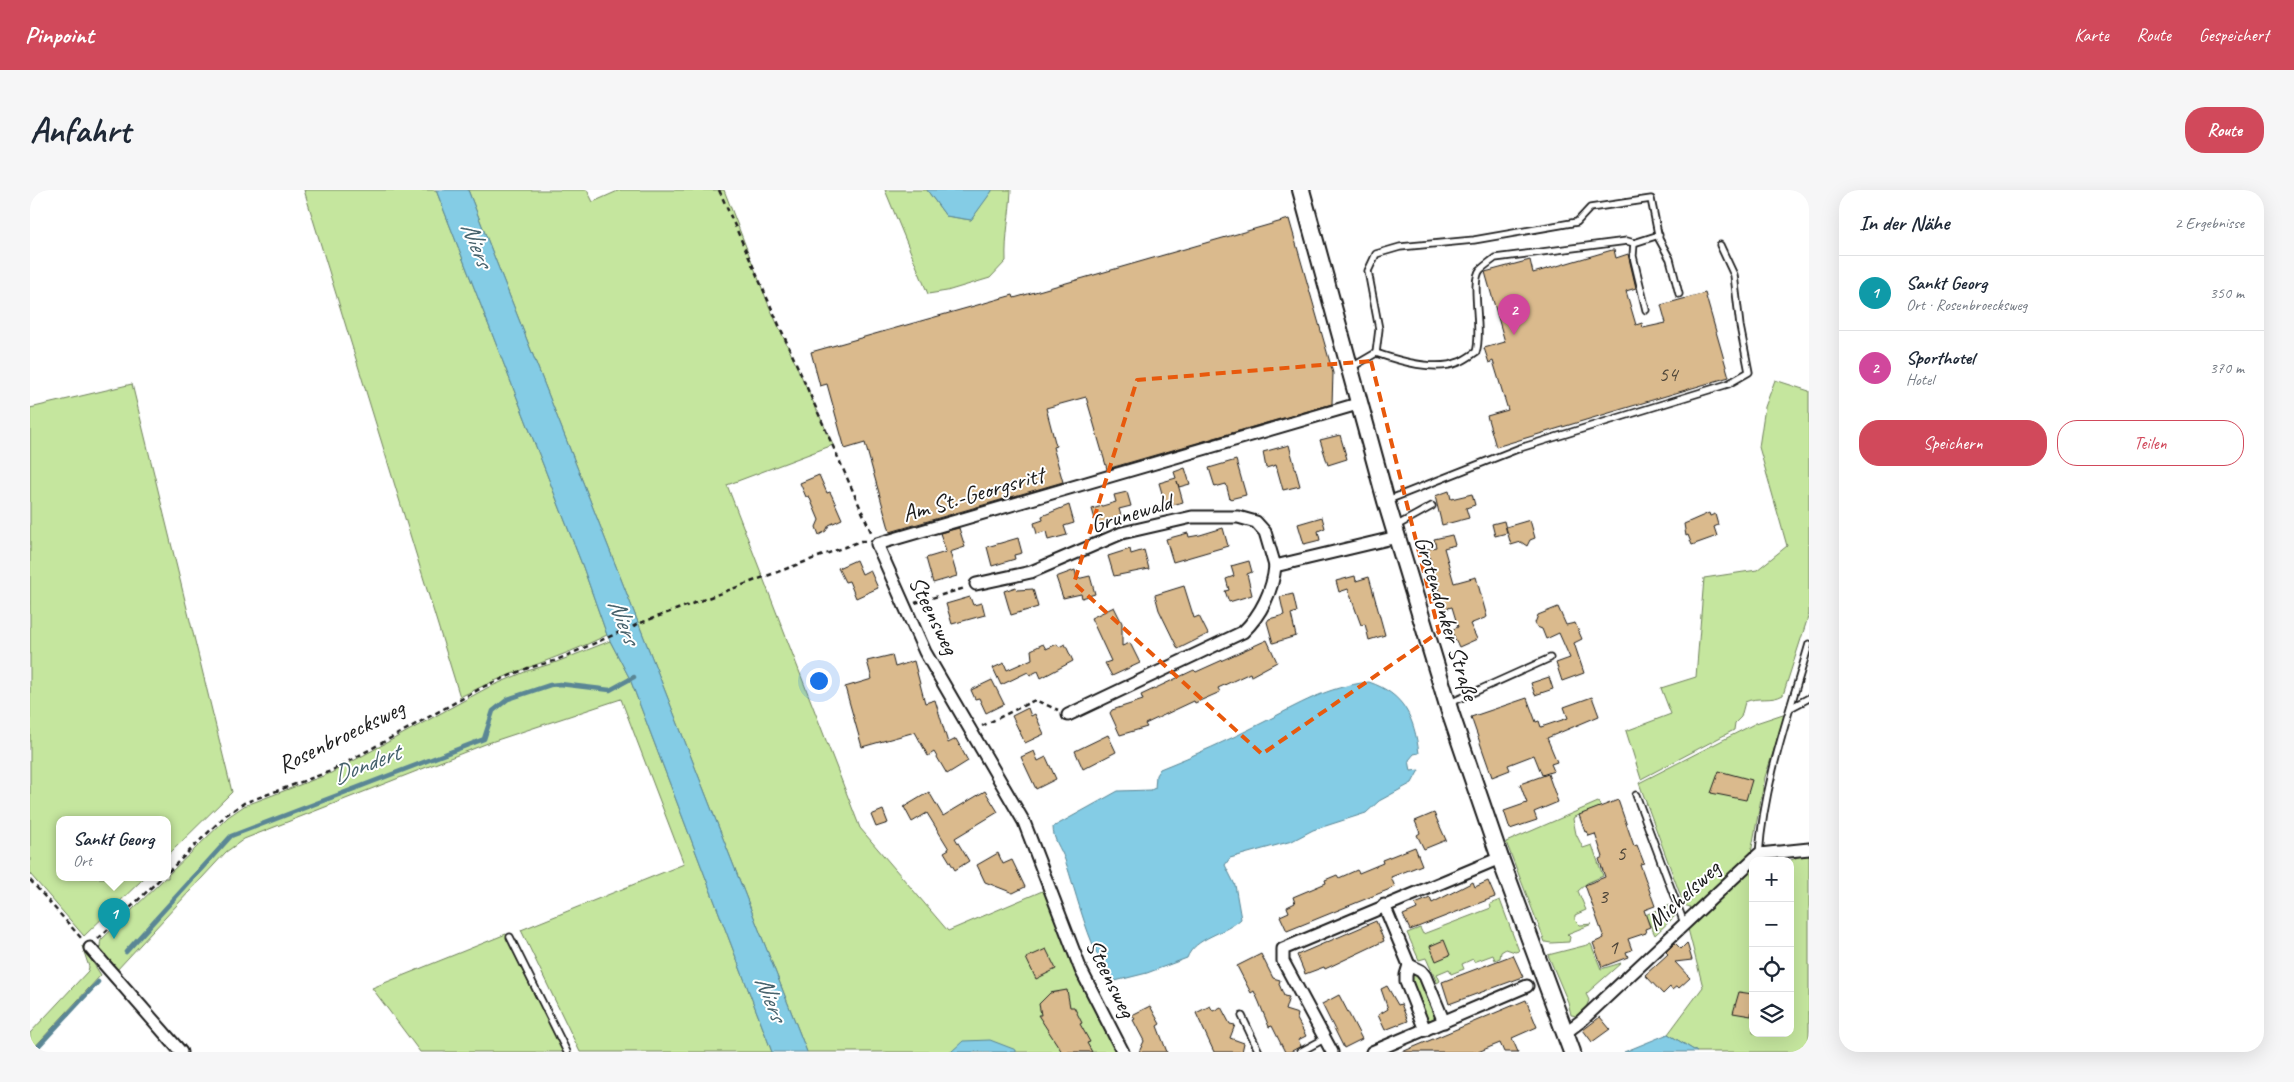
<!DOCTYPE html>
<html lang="de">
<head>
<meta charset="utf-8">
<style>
	:root { --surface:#fff; --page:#f6f6f7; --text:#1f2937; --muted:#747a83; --line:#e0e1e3; --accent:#d1495b }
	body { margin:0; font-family:Caveat,sans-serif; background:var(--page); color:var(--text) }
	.controls { position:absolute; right:15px; bottom:15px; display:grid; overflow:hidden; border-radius:10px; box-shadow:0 5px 20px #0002 }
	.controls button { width:45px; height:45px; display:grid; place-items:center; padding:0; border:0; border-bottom:1px solid var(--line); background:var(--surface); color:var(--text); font:25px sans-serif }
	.you { position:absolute; left:788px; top:490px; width:18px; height:18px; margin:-12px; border:4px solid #fff; border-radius:50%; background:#1a73e8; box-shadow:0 0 0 8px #1a73e833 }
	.badge { display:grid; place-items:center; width:32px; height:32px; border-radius:50%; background:var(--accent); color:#fff; font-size:16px; font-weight:700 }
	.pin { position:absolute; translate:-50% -41px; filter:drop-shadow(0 1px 2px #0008) }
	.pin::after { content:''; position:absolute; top:26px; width:18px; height:15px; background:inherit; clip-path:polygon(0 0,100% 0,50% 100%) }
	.popup { position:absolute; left:26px; top:626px; width:115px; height:65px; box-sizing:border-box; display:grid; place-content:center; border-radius:10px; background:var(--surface); filter:drop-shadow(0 1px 4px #0005); font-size:16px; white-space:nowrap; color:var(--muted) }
	.popup b { font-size:19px; color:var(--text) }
	.popup::after { content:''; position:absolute; left:50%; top:100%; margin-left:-10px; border:10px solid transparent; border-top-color:var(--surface) }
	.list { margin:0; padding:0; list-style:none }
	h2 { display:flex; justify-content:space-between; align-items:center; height:65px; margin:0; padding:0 20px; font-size:21px }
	h2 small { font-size:16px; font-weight:400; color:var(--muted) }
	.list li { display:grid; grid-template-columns:32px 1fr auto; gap:15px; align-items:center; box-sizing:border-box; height:75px; padding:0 20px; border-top:1px solid var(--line) }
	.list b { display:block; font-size:19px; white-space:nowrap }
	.list p { margin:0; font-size:16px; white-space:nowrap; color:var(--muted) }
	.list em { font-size:16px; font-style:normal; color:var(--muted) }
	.actions { display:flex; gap:10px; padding:15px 20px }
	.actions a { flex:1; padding:11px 0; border:1px solid var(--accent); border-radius:20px; text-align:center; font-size:18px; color:var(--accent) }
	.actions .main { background:var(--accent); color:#fff }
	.icon { flex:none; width:28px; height:28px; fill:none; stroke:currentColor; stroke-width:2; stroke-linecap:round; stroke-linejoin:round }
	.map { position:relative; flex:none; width:1779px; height:862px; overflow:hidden; border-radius:20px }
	header { display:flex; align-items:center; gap:30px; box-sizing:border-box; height:70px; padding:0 25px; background:var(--accent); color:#fff }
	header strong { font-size:24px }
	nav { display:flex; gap:28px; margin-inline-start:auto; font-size:18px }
	.intro { display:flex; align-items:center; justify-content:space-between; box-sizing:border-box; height:120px; padding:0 30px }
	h1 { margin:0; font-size:35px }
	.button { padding:12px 22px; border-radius:20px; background:var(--accent); color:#fff; font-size:18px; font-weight:700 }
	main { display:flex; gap:30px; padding:0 30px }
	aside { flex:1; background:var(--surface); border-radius:20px; box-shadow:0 5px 20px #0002 }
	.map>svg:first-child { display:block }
	.green { fill:#c5e69e; stroke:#70815d; fill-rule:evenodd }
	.water { fill:#84cce5; stroke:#5a8695 }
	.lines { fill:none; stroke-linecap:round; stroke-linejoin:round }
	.stream { stroke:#5a8695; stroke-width:4.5 }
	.building { fill:#daba8d; stroke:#1c1c1c }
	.service-casing { stroke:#1c1c1c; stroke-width:9 }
	.minor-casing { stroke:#1c1c1c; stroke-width:15 }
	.secondary-casing { stroke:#1c1c1c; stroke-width:20 }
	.path { stroke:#1c1c1c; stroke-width:2.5; stroke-dasharray:5 4; stroke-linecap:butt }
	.service { stroke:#fff; stroke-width:5.5 }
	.minor { stroke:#fff; stroke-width:11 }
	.secondary { stroke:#fff; stroke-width:16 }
	.marked { fill:none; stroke:#e8590c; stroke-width:4; stroke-dasharray:10 6; stroke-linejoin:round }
	.labels { text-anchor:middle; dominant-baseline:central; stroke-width:4; stroke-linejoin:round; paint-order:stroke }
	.number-label { font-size:21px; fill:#4c4438 }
	.street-label { font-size:24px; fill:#1c1c1c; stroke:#fff }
	.water-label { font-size:25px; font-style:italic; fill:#46626c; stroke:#fff }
</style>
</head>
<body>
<header>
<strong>Pinpoint</strong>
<nav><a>Karte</a><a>Route</a><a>Gespeichert</a></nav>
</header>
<div class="intro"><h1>Anfahrt</h1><a class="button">Route</a></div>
<main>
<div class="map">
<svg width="1779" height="862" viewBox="0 0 1779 862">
	<rect width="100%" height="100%" fill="#fff"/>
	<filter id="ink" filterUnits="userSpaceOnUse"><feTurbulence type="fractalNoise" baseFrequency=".02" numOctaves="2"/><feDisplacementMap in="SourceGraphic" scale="10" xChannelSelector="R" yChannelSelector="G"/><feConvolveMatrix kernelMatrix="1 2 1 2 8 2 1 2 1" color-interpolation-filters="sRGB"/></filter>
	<g filter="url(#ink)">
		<!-- green -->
		<g class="green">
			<path d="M274 0H406L553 377 577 445C529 469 478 482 430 507Z"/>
			<polygon points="438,0 557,0 563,12 590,0 694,0 739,116 803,255 697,295 830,638 918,741 1017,699 1093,862 777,862"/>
			<path d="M855 0H897L916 26 941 30 962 0H981C980 24 975 47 976 71L960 88 917 101 898 104Z"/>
			<path d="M1745 190 1779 201V424L1753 505C1741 512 1728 506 1715 512L1711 527 1705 533 1704 540 1611 589 1596 541 1641 524 1631 498 1666 487 1674 388 1727 380 1757 356 1729 257 1735 217Z"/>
			<polygon points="102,194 202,602 138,665 138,630 30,630 30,688 114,688 54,746 0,684 0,218"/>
			<path d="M580 451 600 489 742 862H550L491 740 654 674 591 509 458 553 214 649 196 662 86 781C77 771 67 764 71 750L135 688H138V685L198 627 214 616 301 583 457 498 497 481 524 473Z"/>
			<path d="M1756 523 1735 587 1721 663 1759 671 1779 662V862H1667L1638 844 1673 797 1657 735 1665 726 1660 717 1654 715 1609 593 1726 533ZM1723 671H1760V843H1723Z"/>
			<polygon points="1568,612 1571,617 1544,627 1543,629 1546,644 1553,658 1562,655 1573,686 1557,693 1548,701 1556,720 1545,725 1545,730 1550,735 1562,734 1537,744 1540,747 1539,752 1521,753 1515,752 1476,652"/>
			<polygon points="1470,710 1489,761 1485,762 1476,759 1471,762 1470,768 1465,770 1463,765 1444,772 1443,769 1432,774 1434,779 1421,784 1419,779 1407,784 1410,791 1407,793 1396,768 1389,770 1377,743 1390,738 1393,744 1461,718 1460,714"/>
			<polygon points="1641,715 1645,726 1625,745 1615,725"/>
			<polygon points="476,744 534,862 390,862 342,798"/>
			<polygon points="1561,754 1571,779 1591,773 1556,804 1559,810 1556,818 1547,826 1541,825 1538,812 1518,765"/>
			<polygon points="52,756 71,785 0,862 0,843 58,781 59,777"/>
			<polygon points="1385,784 1390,787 1405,823 1405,827 1401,830 1395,828 1381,788"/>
		</g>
		<!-- water -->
		<g class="water">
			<polygon points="406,0 438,0 777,862 742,862 600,489 577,445 553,377"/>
			<polygon points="897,0 962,0 962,1 941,30 916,26"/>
			<path d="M1339 492C1374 504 1384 527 1389 563L1384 564 1379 570 1381 581 1389 580 1382 593 1349 611 1336 623 1283 640 1262 651 1200 668 1195 675 1205 695 1211 729C1195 744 1165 747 1157 768L1117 783 1085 791C1061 769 1046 701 1035 670 1031 658 1023 650 1023 637L1088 601 1121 600 1125 598 1126 585 1130 579C1165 565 1199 550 1232 533 1270 514 1296 497 1339 492Z"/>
			<polygon points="1638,844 1667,862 1594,862"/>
			<polygon points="960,850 986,860 986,862 921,862 933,851"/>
		</g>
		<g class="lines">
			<!-- stream -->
			<g class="stream">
				<polyline points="96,762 201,646 454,549 463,521 478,509 520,495 530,494 580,500 604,487"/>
				<polyline points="3,862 68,792"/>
			</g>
		</g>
		<!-- building -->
		<g class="building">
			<polygon points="1259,29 1303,183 1302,214 1077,279 1056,207 1016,218 1026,256 1023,257 1033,292 860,342 835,253 815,259 797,194 790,196 781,162 983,105 984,108"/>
			<polygon points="1582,60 1584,60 1586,68 1598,64 1606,98 1596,101 1606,135 1612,133 1613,138 1636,133 1631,115 1675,103 1699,187 1466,257 1457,226 1478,220 1463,171 1459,173 1454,158 1475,152 1455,82 1500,70 1503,83"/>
			<polygon points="1310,245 1317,269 1298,275 1290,250"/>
			<polygon points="1259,255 1270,296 1253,300 1246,275 1236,278 1233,262"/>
			<polygon points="1206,270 1216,305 1200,309 1196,294 1185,297 1179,278"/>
			<polygon points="1155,278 1160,294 1149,297 1147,291 1153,312 1136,317 1129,293 1146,288 1144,282"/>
			<polygon points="789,285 797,303 800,302 802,306 812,329 799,335 796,341 789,345 786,337 789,330 779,306 776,307 770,293"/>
			<polygon points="1419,301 1421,309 1442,304 1445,315 1436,318 1439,328 1412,335 1405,306"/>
			<polygon points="1097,302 1101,316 1089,319 1092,329 1067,336 1062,319 1086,312 1084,305"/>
			<polygon points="1039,315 1044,333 1034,336 1037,345 1018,350 1016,341 1007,344 1004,333 1013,330 1012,326"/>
			<polygon points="1679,323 1680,326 1685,324 1688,335 1684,337 1687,346 1662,355 1658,345 1656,346 1654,334"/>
			<polygon points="1292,327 1295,338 1288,341 1290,350 1274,354 1268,334"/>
			<polygon points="1500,330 1505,348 1500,350 1497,356 1491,352 1481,355 1476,337"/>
			<polygon points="1474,331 1477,343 1465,346 1462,334"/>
			<polygon points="929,338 935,357 920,362 927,386 903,393 896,368 916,362 910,343"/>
			<polygon points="1193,338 1198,356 1143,372 1136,349 1158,343 1159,347 1170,345"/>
			<polygon points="1422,345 1425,355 1414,358 1424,393 1446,387 1457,427 1440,434 1447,449 1429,457 1421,440 1428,437 1422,417 1414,419 1397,359 1406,357 1404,349"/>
			<polygon points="988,348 992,363 984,365 985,369 962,376 957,357"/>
			<polygon points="1100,359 1101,364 1114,360 1119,379 1084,386 1078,366"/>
			<polygon points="826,370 832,384 840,380 848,398 826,408 819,391 815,392 808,378"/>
			<polygon points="1219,371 1222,382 1217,384 1222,405 1199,412 1195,401 1199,400 1196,389 1204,386 1201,376"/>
			<polygon points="1045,380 1047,389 1060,386 1065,404 1052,408 1051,404 1033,408 1026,387"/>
			<polygon points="1325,386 1326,391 1339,387 1355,445 1339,450 1335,434 1331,435 1318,399 1309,402 1306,391"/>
			<polygon points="1154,396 1164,428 1169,426 1178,444 1148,459 1129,420 1125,405"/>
			<polygon points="986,397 987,400 1003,399 1008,417 981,425 974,401"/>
			<polygon points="1263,404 1267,422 1261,424 1266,446 1243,453 1237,432 1239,429 1254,425 1250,407"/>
			<polygon points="940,407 943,415 952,413 955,425 922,434 916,414"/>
			<polygon points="1084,417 1092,433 1092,456 1100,453 1110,473 1082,486 1075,473 1081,471 1061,428"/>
			<polygon points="1528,417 1536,435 1545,433 1552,449 1544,453 1554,483 1532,491 1526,473 1540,468 1529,443 1516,449 1512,439 1507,437 1505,433 1508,425"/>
			<polygon points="1237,450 1247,472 1221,486 1220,483 1188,498 1190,502 1165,513 1164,511 1115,534 1117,537 1090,545 1080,523 1082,520 1113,510 1111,505 1164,480 1166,482"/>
			<polygon points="1013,454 1016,459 1027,454 1029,457 1035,454 1043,471 1011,488 1008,481 1000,485 998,482 971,495 963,478 974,473 977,480 1002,469 1001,460"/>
			<polygon points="862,465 865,477 884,471 895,513 905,510 918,553 926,549 938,571 917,584 904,562 898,566 885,542 832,557 815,497 842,489 837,471"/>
			<polygon points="1519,487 1523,499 1505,505 1501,493"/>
			<polygon points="962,490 974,514 956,523 949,508 945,509 941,500"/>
			<polygon points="1562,507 1569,526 1517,548 1527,572 1521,574 1524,581 1512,585 1504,565 1478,575 1480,580 1462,587 1441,527 1497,508 1506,532 1509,531 1511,537 1538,528 1534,517"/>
			<polygon points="998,518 1001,526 1005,524 1014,544 995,553 982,526"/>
			<polygon points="1078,545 1086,562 1053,579 1045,561"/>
			<polygon points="1004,561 1008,571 1016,567 1026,589 1006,599 991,567"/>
			<polygon points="1689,581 1722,590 1716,610 1681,603"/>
			<polygon points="1518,584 1528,612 1504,622 1507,630 1480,639 1474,621 1497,613 1490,594"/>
			<polygon points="955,601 968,622 925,648 939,671 925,680 914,662 919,659 897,623 882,632 874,617 899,602 913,626"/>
			<polygon points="1588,610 1604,656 1607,655 1614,673 1610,674 1625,716 1614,720 1620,737 1615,739 1616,743 1598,749 1602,760 1596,762 1598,767 1572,777 1563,753 1574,748 1555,695 1575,687 1569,669 1573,667 1565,644 1559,646 1557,641 1555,642 1549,625"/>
			<polygon points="853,620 858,633 846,637 841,625"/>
			<polygon points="1404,623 1416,650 1394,659 1387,645 1390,643 1385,631"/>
			<polygon points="1385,657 1392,675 1361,687 1365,697 1257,741 1250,726 1259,722 1257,717 1265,713 1263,707 1296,693 1295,690 1307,685 1309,688 1327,680 1329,683 1353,673 1352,670"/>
			<polygon points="968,663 973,674 982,670 995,697 983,703 955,692 947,675"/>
			<polygon points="1458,691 1465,707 1380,740 1373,725 1387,719 1385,714 1400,708 1402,713 1443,692 1445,697"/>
			<polygon points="1346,731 1354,751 1295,779 1294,777 1275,784 1267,765"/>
			<polygon points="1414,750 1420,765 1406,771 1400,756"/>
			<polygon points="1645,753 1651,759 1657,753 1662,770 1645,772 1660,788 1649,798 1647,796 1642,800 1640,797 1633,804 1615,785 1638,764 1636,762"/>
			<polygon points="1016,759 1026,779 1006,789 996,768"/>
			<polygon points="1231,764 1243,788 1250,790 1249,794 1254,806 1259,807 1255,820 1268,824 1267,829 1276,846 1268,850 1271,856 1260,862 1255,862 1242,836 1239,837 1229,812 1224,801 1221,803 1207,776"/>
			<polygon points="1483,765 1493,787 1419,814 1412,792"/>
			<polygon points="1357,796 1368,815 1371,814 1378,831 1355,840 1348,825 1358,819 1351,799"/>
			<polygon points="1037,800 1040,817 1044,817 1052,833 1050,834 1060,852 1057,853 1062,862 1032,862 1008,825 1011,825 1009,814 1020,803"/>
			<polygon points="1709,802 1723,804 1721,826 1703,823"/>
			<polygon points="1309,805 1332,849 1314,858 1292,814"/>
			<polygon points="1496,810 1507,837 1482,848 1488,862 1474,862 1470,853 1448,862 1372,862"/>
			<polygon points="1120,816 1130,834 1127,836 1137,862 1109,862 1114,851 1103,830 1105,829 1102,825"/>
			<polygon points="1180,816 1183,821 1191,817 1200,834 1205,835 1200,848 1214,853 1212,862 1184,862 1166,823"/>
			<polygon points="1570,827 1580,839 1562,852 1553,840"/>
		</g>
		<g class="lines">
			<!-- service casing -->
			<g class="service-casing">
				<g id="service">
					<polyline points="1616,120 1603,66 1604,53 1629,45"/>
					<path d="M1346 163C1369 171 1405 182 1429 172 1435 170 1441 165 1446 162 1453 141 1440 92 1450 80 1454 76 1460 72 1465 68L1597 51 1604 53"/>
					<polyline points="1322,177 1346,163 1349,139 1338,81 1346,64 1370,57 1444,50 1547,32 1560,18 1621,9 1629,49 1640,69 1649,104"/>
					<polyline points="1358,310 1490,258 1698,194 1719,182 1710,136 1704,85 1690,55"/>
					<polyline points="1366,336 1402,316"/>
					<polyline points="1420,513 1520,468"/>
					<polyline points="1762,517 1779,508"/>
					<polyline points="1606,605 1654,733"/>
					<path d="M1729 664C1734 592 1759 524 1779 454"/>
					<polyline points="480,747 537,862"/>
					<polyline points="1212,826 1229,862"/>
					<polyline points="1270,862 1294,849"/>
				</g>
			</g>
			<!-- minor casing -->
			<g class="minor-casing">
				<g id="minor">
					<polyline points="946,394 1001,382 1092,343 1162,327 1208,327 1226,332 1235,342 1245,376 1367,347"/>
					<path d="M1038 525 1213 442C1231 425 1243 400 1245 376"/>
					<polyline points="1354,715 1379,775 1376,785 1376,792 1395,840"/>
					<polyline points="60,758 151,862"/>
					<polyline points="1379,775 1391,781 1395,786 1414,832"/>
					<polyline points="1535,843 1551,831 1729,664 1779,659"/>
					<polyline points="1093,862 1051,780 994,632 895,462 847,354 1331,213"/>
					<polyline points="1302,862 1253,771 1253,759 1470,668"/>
					<polyline points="1342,862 1497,796"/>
				</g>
			</g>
			<!-- secondary casing -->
			<g class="secondary-casing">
				<polyline id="secondary" points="1271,0 1356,311 1420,522 1470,668 1542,862"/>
			</g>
			<!-- path -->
			<g class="path">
				<polyline points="689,0 842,344"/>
				<polyline points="885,413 935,398"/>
				<polyline points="952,536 1005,510 1028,520"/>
				<polyline points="138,682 196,625 214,613 301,581 455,496 498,478 524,471 613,432 831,351 835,351"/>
				<polyline points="0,690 52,749"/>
				<polyline points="68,749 131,688"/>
			</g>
			<!-- service -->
			<use href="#service" class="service"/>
			<!-- minor -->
			<use href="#minor" class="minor"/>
			<!-- secondary -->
			<use href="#secondary" class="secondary"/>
		</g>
	</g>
	<!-- marked area -->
	<path class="marked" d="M1341 171 1409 442 1232 564 1044 393 1107 190Z"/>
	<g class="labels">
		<!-- number labels -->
		<g class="number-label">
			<text x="1638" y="184">54</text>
			<text x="1591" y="663">5</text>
			<text x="1573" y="706">3</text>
			<text x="1583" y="757">1</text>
		</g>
		<!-- street labels -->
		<g class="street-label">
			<text transform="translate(943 304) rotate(-16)">Am St.-Georgsritt</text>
			<text transform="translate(1101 323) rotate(-17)">Grunewald</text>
			<text transform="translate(904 425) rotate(64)">Steensweg</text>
			<text transform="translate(1417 428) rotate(73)">Grotendonker Straße</text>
			<text transform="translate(311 546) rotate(-26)">Rosenbroecksweg</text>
			<text transform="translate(1653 705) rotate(-43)">Michelsweg</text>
			<text transform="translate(1081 788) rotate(64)">Steensweg</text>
		</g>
		<!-- water labels -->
		<g class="water-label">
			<text transform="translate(447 54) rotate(69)">Niers</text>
			<text transform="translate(594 431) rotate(69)">Niers</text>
			<text transform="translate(336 574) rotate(-21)">Dondert</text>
			<text transform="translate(741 808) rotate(69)">Niers</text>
		</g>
	</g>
</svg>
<div class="controls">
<button>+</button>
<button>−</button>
<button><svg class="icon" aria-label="locate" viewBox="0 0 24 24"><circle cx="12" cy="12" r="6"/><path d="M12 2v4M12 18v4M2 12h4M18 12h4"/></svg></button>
<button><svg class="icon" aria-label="layers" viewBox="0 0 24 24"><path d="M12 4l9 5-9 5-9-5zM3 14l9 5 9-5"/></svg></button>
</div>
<div class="you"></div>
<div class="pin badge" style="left:84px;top:749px;background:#0f9aa8">1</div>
<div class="popup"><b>Sankt Georg</b>Ort</div>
<div class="pin badge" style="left:1484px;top:145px;background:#d1479c">2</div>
</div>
<aside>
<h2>In der Nähe<small>2 Ergebnisse</small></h2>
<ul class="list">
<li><span class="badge" style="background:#0f9aa8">1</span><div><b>Sankt Georg</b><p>Ort · Rosenbroecksweg</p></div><em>350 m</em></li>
<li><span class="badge" style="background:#d1479c">2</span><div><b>Sporthotel</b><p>Hotel</p></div><em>370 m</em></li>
</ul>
<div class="actions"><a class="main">Speichern</a><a>Teilen</a></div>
</aside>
</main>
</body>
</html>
